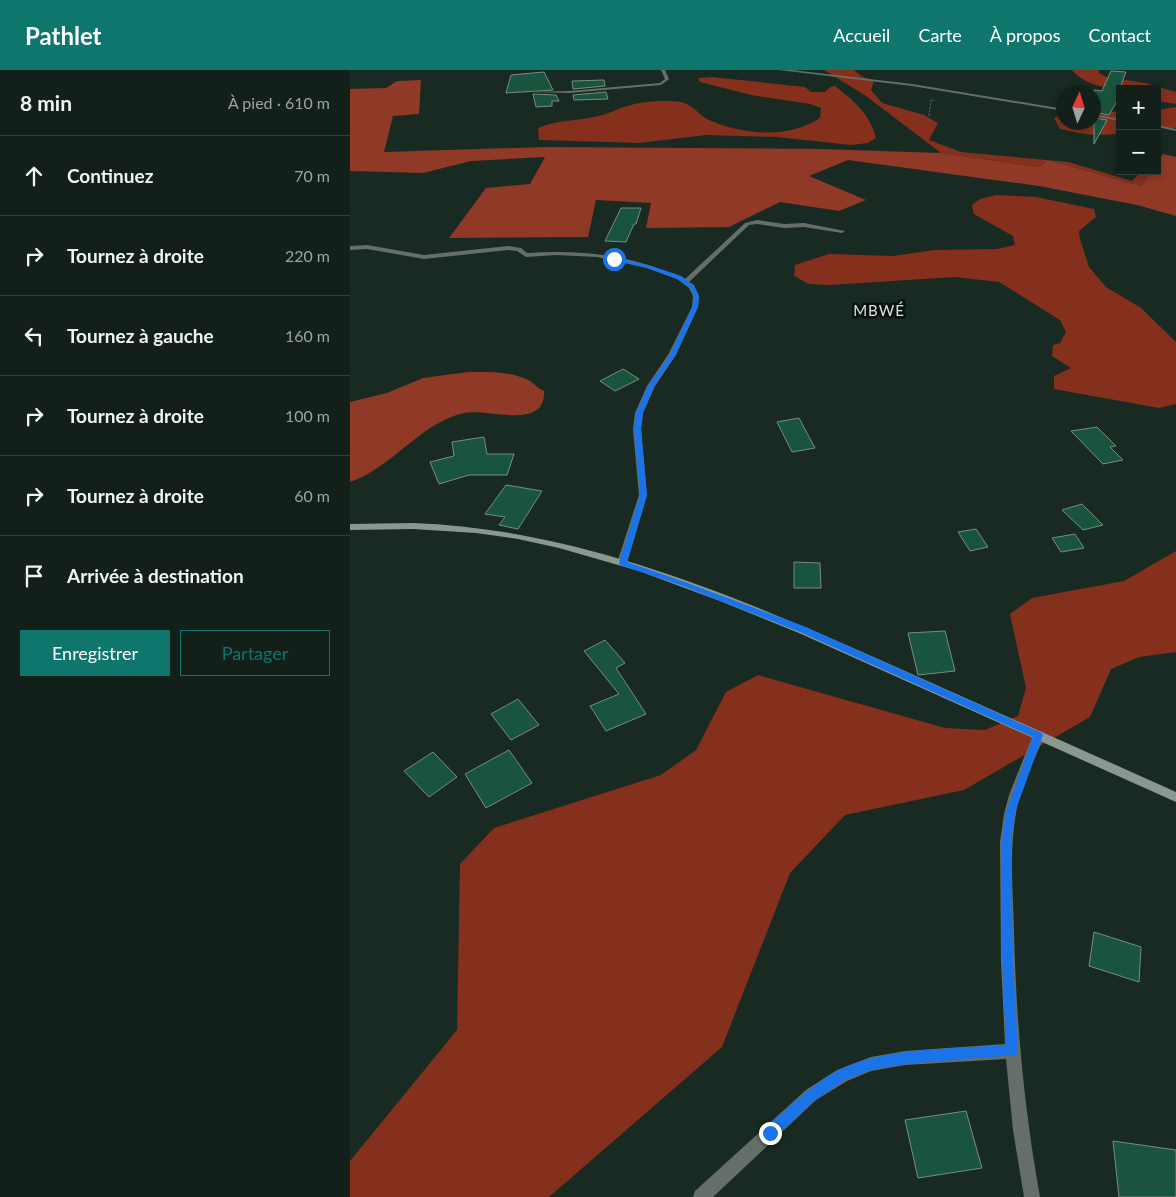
<!DOCTYPE html>
<html lang="fr">
<head>
<meta charset="utf-8">
<style>
	:root { --surface:#13201a; --page:#1c2823; --text:#f1f3f6; --muted:#9da3a2; --line:#323e39; --accent:#0f766e }
	body { margin:0; font-family:Lato,sans-serif; background:var(--page); color:var(--text) }
	.controls { position:absolute; right:15px; top:15px; display:grid; overflow:hidden; border-radius:0px; box-shadow:0 2px 8px #0003 }
	.controls button { width:45px; height:45px; display:grid; place-items:center; padding:0; border:0; border-bottom:1px solid var(--line); background:var(--surface); color:var(--text); font:25px sans-serif }
	.compass { position:absolute; left:706px; top:15px; width:45px; height:45px; border-radius:50%; background:var(--surface); box-shadow:0 2px 8px #0003; rotate:4deg }
	.stop { position:absolute; width:15px; height:15px; margin:-11px; border:4px solid #1a73e8; border-radius:50%; background:#fff }
	.stop.end { background:#1a73e8; border-color:#fff; box-shadow:0 1px 5px #0008 }
	.list { margin:0; padding:0; list-style:none }
	h2 { display:flex; justify-content:space-between; align-items:center; height:65px; margin:0; padding:0 20px; font-size:21px }
	h2 small { font-size:16px; font-weight:400; color:var(--muted) }
	.list li { display:grid; grid-template-columns:32px 1fr auto; gap:15px; align-items:center; box-sizing:border-box; height:80px; padding:0 20px; border-top:1px solid var(--line) }
	.list b { display:block; font-size:19px; white-space:nowrap }
	.list em { font-size:16px; font-style:normal; color:var(--muted) }
	.actions { display:flex; gap:10px; padding:15px 20px }
	.actions a { flex:1; padding:11px 0; border:1px solid var(--accent); border-radius:0px; text-align:center; font-size:18px; color:var(--accent) }
	.actions .main { background:var(--accent); color:#fff }
	.icon { flex:none; width:28px; height:28px; fill:none; stroke:currentColor; stroke-width:2; stroke-linecap:round; stroke-linejoin:round }
	.map { position:relative; flex:none; width:826px; height:1127px; overflow:hidden }
	header { display:flex; align-items:center; gap:30px; box-sizing:border-box; height:70px; padding:0 25px; background:var(--accent); color:#fff }
	header strong { font-size:24px }
	nav { display:flex; gap:28px; margin-inline-start:auto; font-size:18px }
	main { display:flex }
	aside { flex:1; background:var(--surface) }
	.map>svg:first-child { display:block }
	.green { fill:#84301d }
	.forest { fill:#8f3926 }
	.building { fill:#19553e; stroke:#798c82 }
	.lines { fill:none; stroke-linecap:round; stroke-linejoin:round }
	.path { stroke:#56655d; stroke-width:1; stroke-dasharray:2.5 1; stroke-linecap:butt }
	.street { fill:#666e6a; fill-rule:evenodd }
	.secondary { fill:#8a9891; fill-rule:evenodd }
	.route { fill:#1a73e8 }
	.labels { text-anchor:middle; dominant-baseline:central; stroke-width:5; stroke-linejoin:round; paint-order:stroke }
	.far-quarter-label { font-size:15px; letter-spacing:1px; fill:#dae4df; stroke:#09110d }
</style>
</head>
<body>
<header>
<strong>Pathlet</strong>
<nav><a>Accueil</a><a>Carte</a><a>À propos</a><a>Contact</a></nav>
</header>
<main>
<aside>
<h2>8 min<small>À pied · 610 m</small></h2>
<ul class="list">
<li><svg class="icon" aria-label="ahead" viewBox="0 0 24 24"><path d="M12 20V5M6 11l6-6 6 6"/></svg><div><b>Continuez</b></div><em>70 m</em></li>
<li><svg class="icon" aria-label="right" viewBox="0 0 24 24"><path d="M7 20v-9h11M14 6l5 5-5 5"/></svg><div><b>Tournez à droite</b></div><em>220 m</em></li>
<li><svg class="icon" aria-label="left" viewBox="0 0 24 24"><path d="M17 20v-9H6M10 6l-5 5 5 5"/></svg><div><b>Tournez à gauche</b></div><em>160 m</em></li>
<li><svg class="icon" aria-label="right" viewBox="0 0 24 24"><path d="M7 20v-9h11M14 6l5 5-5 5"/></svg><div><b>Tournez à droite</b></div><em>100 m</em></li>
<li><svg class="icon" aria-label="right" viewBox="0 0 24 24"><path d="M7 20v-9h11M14 6l5 5-5 5"/></svg><div><b>Tournez à droite</b></div><em>60 m</em></li>
<li><svg class="icon" aria-label="arrive" viewBox="0 0 24 24"><path d="M6 21V4h12l-3 4 3 4H6"/></svg><div><b>Arrivée à destination</b></div></li>
</ul>
<div class="actions"><a class="main">Enregistrer</a><a>Partager</a></div>
</aside>
<div class="map">
<svg width="826" height="1127" viewBox="0 0 826 1127">
	<rect width="100%" height="100%" fill="#192a22"/>
	<!-- green -->
	<g class="green">
		<polygon points="474,0 504,0 511,6 524,11 521,20 532,33 574,45 588,53 579,70 611,82 718,92 782,111 792,101 801,101 791,116 698,90 689,97 591,83 516,26"/>
		<path d="M722 0H749V3L756 7 795 13 826 22V34L807 31V19C780 19 741 23 722 0Z"/>
		<path d="M362 7 455 17 461 22H475L480 17 485 16C504 31 520 44 526 68L518 73 501 75 427 67 356 65 289 73 189 70 188 58C206 50 225 51 244 47 257 45 269 38 281 35 294 31 317 30 331 32 344 35 348 45 359 50 393 65 439 69 470 48L471 38 460 34 401 25 350 12 348 8Z"/>
		<polygon points="826,37 826,58 807,58 807,40"/>
		<path d="M744 41 770 42V63C750 67 729 64 710 59L704 48 713 43 714 52H744Z"/>
		<polygon points="646,125 686,127 744,139 746,147 729,161 730,169 739,197 756,217 791,238 826,272 826,334 809,338 704,319 704,306 721,298 702,286 703,275 710,273 716,262 710,250 649,212 605,207 479,215 459,214 444,206 445,195 479,184 544,186 584,180 647,179 665,175 663,166 624,144 622,135 630,129"/>
		<polygon points="826,481 826,582 789,587 761,599 740,647 614,720 495,745 440,803 372,977 199,1127 0,1127 0,1091 107,960 110,794 144,758 311,705 346,680 376,622 408,605 595,658 635,660 668,646 676,618 660,544 682,528 774,511"/>
	</g>
	<!-- forest -->
	<g class="forest">
		<polygon points="71,10 69,44 43,46 34,82 195,77 471,79 591,83 689,97 698,90 791,116 801,101 807,101 807,92 813,84 826,87 826,146 787,135 689,116 498,90 459,106 516,130 489,141 430,132 379,157 296,158 301,133 246,130 238,167 99,168 136,118 180,114 195,87 121,91 73,103 0,101 0,19 36,18 47,11"/>
		<path d="M118 302C137 302 160 301 178 310 184 313 187 318 194 321 196 361 138 338 114 343 70 353 42 398 0 412V332L37 323 73 308Z"/>
	</g>
	<!-- building -->
	<g class="building">
		<polygon points="761,1 776,2 770,18 770,26 759,45 744,42 744,20 752,21"/>
		<polygon points="194,2 203,20 156,23 161,5"/>
		<polygon points="254,10 255,16 223,19 222,11"/>
		<polygon points="256,22 258,29 224,30 223,25"/>
		<polygon points="183,24 206,25 209,31 202,31 202,36 186,37"/>
		<polygon points="744,48 757,50 744,74"/>
		<polygon points="271,138 291,138 286,154 284,154 276,172 255,171"/>
		<polygon points="273,299 289,309 265,321 250,311"/>
		<polygon points="449,348 465,378 442,382 427,352"/>
		<polygon points="747,357 766,376 760,377 773,390 753,394 721,361"/>
		<polygon points="134,367 137,384 164,384 157,405 119,405 89,414 80,392 104,386 102,372"/>
		<polygon points="156,415 192,421 168,459 149,455 155,447 135,444"/>
		<polygon points="732,434 753,455 733,460 712,440"/>
		<polygon points="626,459 638,477 620,481 608,462"/>
		<polygon points="725,464 734,478 711,482 702,468"/>
		<polygon points="444,492 470,493 471,518 444,518"/>
		<polygon points="595,561 605,601 568,605 558,563"/>
		<polygon points="255,570 275,593 266,598 296,644 256,661 240,636 269,624 234,581"/>
		<polygon points="168,629 189,655 161,670 141,644"/>
		<polygon points="159,680 182,713 136,738 115,704"/>
		<polygon points="83,682 107,707 79,727 54,701"/>
		<polygon points="744,862 791,877 789,912 739,896"/>
		<polygon points="616,1041 632,1098 568,1108 555,1050"/>
		<polygon points="763,1071 826,1080 826,1127 769,1127"/>
	</g>
	<g class="lines">
		<!-- path -->
		<polyline class="path" points="579,46 581,30 584,30"/>
		<!-- street -->
		<g class="street">
			<polygon points="311,0 315,0 319,9 311,15 219,23 179,22 219,21 310,13 315,9"/>
			<polygon points="429,0 442,0 562,14 714,39 714,41 562,16"/>
			<polygon points="744,44 770,49 770,51 744,46"/>
			<polygon points="807,55 826,59 826,61 807,57"/>
			<path d="M407 150 434 154 454 153 495 161 492 163 454 157 434 158 407 154 399 155 339 212 344 216 349 226 348 237 326 285 305 316 293 343 291 359 297 425 277 493 272 496 267 493 289 425 283 359 285 343 297 316 318 285 342 237 343 226 339 218 327 209 297 198 247 187 206 185 176 187 167 181 158 180 74 189 17 179 0 180V176L17 175 74 185 158 176 171 178 177 183C223 180 267 183 310 199 319 202 328 204 335 209L395 153Z"/>
			<path d="M689 661 693 662 695 665C684 690 671 716 666 743 659 782 663 821 664 860 666 950 674 1038 690 1127H674L663 1060 656 989 555 995 521 1001 497 1011 466 1030 363 1127H343L345 1121 456 1020 487 1000 521 987 555 981 655 974 651 892 650 772 654 744 659 725 683 665 685 662Z"/>
		</g>
		<!-- secondary -->
		<path class="secondary" d="M63 453C233 459 392 529 546 597 639 639 733 680 826 722V732L449 563 370 531 289 501 209 478 168 469 126 463 63 459 0 460V454Z"/>
	</g>
	<!-- route -->
	<path class="route" d="M264 187 301 196 331 206 344 215 349 226 348 237 325 286 304 316 293 343 291 359 297 425 277 492 335 512 456 557 692 663 693 665 665 742 661 770 663 889 668 981 666 985 555 994 521 1000 495 1010 465 1030 424 1068 420 1070 415 1068 413 1063 415 1059C438 1038 460 1016 487 1001 531 977 605 979 656 975L652 889V770L656 742 683 667 450 562 330 515 270 495 269 493 290 425 284 359 286 343 298 316 320 285 342 237 344 226 340 217 327 209 297 198 262 190Z"/>
	<g class="labels">
		<!-- far-quarter labels -->
		<g class="far-quarter-label">
			<text x="529" y="240">MBWÉ</text>
		</g>
	</g>
</svg>
<div class="controls">
<button>+</button>
<button>−</button>
</div>
<svg class="compass" viewBox="-18 -18 36 36"><path d="M0-13l5 13h-10z" fill="#e53935"/><path d="M0 13l5-13h-10z" fill="#9da3a2"/></svg>
<div class="stop" style="left:264px;top:189px"></div>
<div class="stop end" style="left:420px;top:1063px"></div>
</div>
</main>
</body>
</html>
